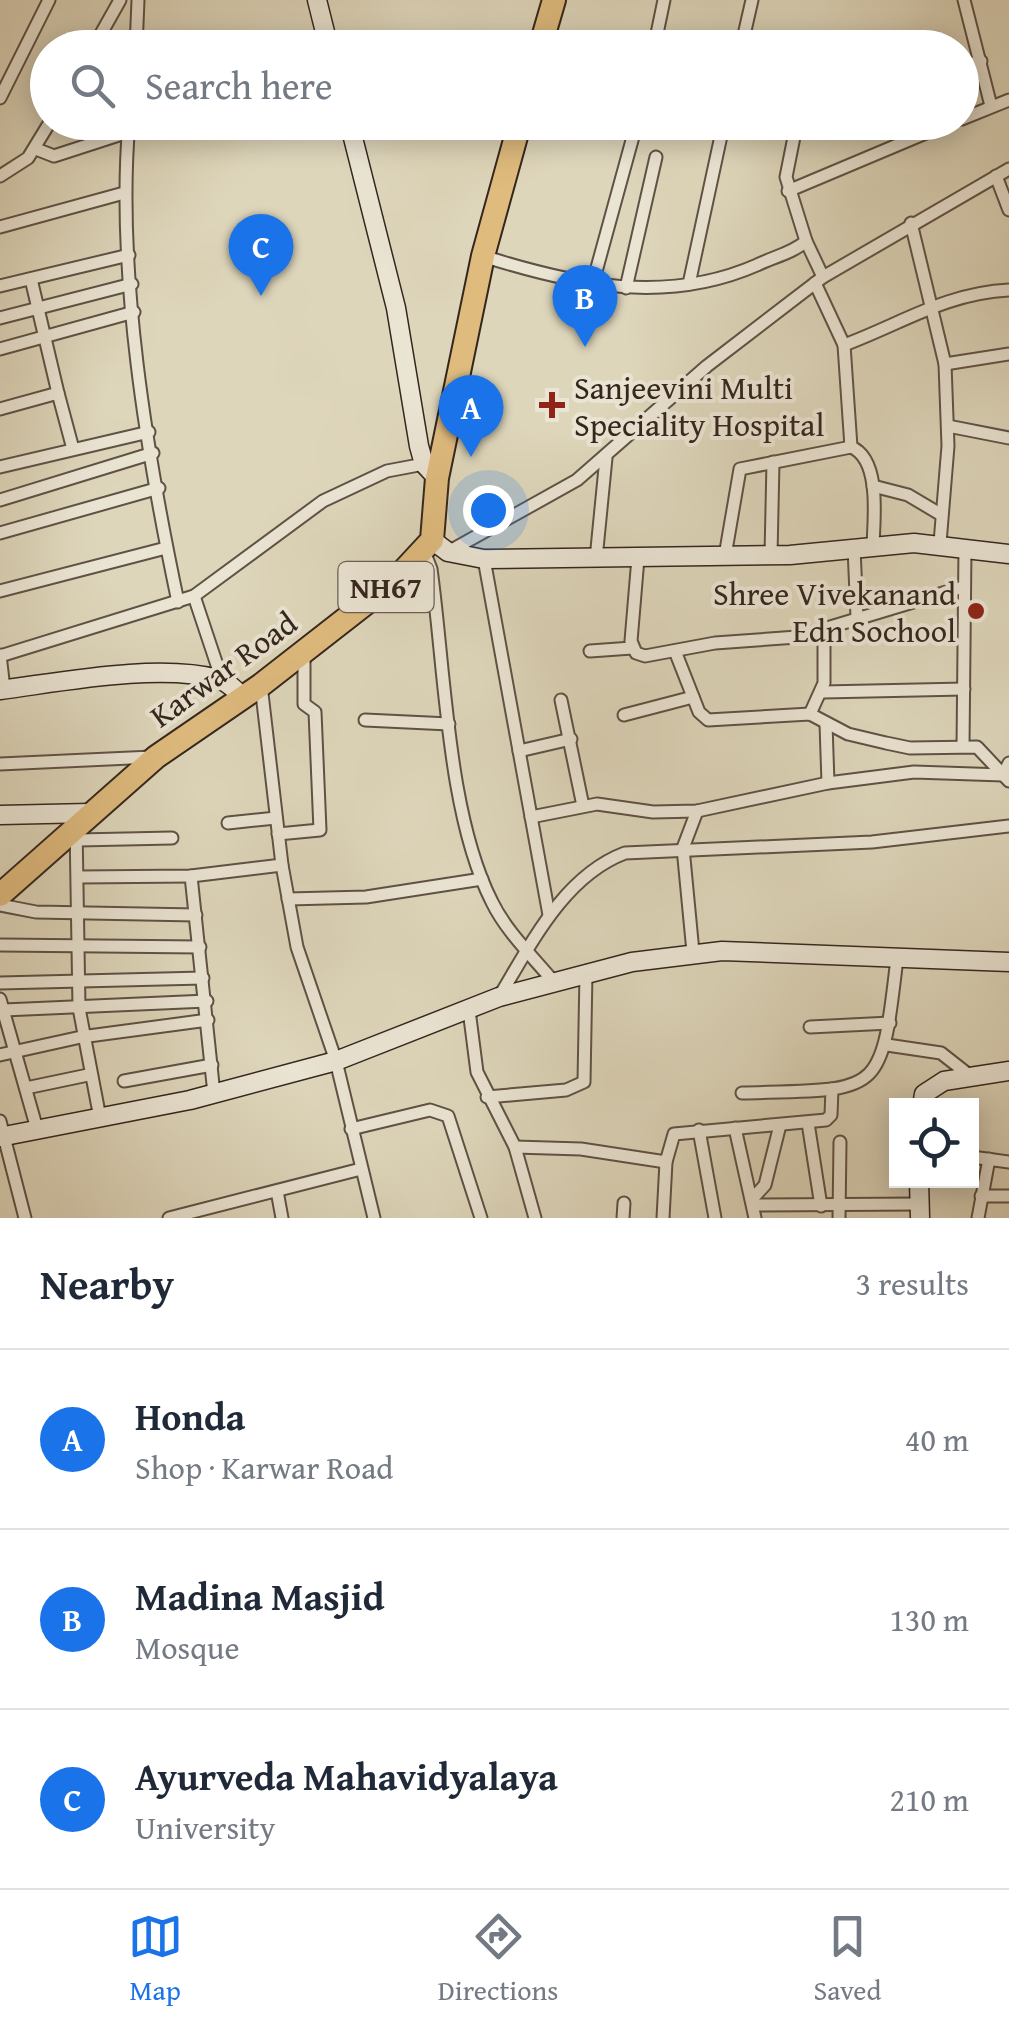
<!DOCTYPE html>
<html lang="en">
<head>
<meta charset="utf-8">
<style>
	:root { --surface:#fff; --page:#f6f6f7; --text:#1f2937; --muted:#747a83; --line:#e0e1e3; --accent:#1a73e8 }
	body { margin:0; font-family:"Gentium Book Plus",serif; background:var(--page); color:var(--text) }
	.controls { position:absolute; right:30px; bottom:30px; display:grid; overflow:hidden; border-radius:0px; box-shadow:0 5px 25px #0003 }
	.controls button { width:90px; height:90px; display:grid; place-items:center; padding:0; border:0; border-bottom:2px solid var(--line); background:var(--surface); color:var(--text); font:50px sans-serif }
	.you { position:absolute; left:488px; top:510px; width:35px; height:35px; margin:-25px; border:8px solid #fff; border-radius:50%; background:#1a73e8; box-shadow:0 0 0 15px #1a73e833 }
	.badge { display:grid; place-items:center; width:65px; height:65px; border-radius:50%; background:var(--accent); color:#fff; font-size:32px; font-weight:700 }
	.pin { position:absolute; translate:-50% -82px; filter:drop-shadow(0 2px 5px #0008) }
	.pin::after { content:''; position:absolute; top:52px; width:35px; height:30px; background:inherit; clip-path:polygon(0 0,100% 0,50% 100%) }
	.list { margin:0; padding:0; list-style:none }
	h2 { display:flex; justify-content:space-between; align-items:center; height:130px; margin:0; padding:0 40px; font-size:42px }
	h2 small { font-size:32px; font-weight:400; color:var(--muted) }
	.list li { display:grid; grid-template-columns:65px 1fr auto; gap:30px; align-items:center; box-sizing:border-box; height:180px; padding:0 40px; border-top:2px solid var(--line) }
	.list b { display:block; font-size:38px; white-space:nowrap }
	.list p { margin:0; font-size:32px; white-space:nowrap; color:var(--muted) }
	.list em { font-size:32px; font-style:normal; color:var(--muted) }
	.icon { flex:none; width:55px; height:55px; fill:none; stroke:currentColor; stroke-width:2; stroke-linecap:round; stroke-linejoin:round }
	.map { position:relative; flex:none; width:1009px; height:1218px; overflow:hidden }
	.search { position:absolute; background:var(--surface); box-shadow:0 5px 25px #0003; left:30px; right:30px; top:30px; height:110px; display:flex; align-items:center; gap:25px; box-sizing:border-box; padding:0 35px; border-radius:55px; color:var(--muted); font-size:38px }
	.sheet { height:670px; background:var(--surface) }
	nav { display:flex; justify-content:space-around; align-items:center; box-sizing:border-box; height:140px; border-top:2px solid var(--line); background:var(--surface); font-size:28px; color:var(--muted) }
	nav a { display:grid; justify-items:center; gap:5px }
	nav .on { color:var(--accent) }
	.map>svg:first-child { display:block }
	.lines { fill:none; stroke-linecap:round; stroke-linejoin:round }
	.street-casing { stroke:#5e5245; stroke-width:15 }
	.secondary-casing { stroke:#34261e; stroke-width:21 }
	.highway-casing { stroke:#34261e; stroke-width:26 }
	.street { stroke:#eae4d3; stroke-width:11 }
	.secondary { stroke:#eae4d3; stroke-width:18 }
	.highway { stroke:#dfbb7e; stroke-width:22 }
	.poi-dot { fill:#8f2418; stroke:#eae4d3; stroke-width:4 }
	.labels { text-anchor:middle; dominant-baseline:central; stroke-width:8; stroke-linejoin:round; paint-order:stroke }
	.shield { fill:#eae4d3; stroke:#6b5f54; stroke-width:2.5 }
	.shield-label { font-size:30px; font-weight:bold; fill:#34261e }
	.poi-label { font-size:32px; fill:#34261e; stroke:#eae4d3; text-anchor:start }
	.street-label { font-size:32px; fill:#34261e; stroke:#eae4d3 }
</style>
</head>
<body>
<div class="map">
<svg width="1009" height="1218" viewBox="0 0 1009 1218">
	<rect width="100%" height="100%" fill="#ded6bb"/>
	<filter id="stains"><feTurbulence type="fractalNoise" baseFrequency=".002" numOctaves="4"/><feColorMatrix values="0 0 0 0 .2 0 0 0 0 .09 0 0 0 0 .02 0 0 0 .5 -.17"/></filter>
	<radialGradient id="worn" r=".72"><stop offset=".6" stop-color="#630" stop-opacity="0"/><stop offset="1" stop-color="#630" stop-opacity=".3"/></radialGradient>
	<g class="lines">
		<!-- street casing -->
		<g class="street-casing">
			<g id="street">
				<polyline points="964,0 991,106"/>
				<polyline points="93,48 120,0"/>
				<polyline points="136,48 138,0"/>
				<polyline points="654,48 664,0"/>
				<polyline points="741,48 752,0"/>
				<polyline points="962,66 981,61"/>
				<polyline points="0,98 49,0"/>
				<polyline points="962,119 1009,100"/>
				<path d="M129 122C116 272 147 455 178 602"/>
				<polyline points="36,149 54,156 128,132"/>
				<polyline points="0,176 28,158 50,122"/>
				<polyline points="996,176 1009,210"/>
				<polyline points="788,191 952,122"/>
				<polyline points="911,223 945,364 948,446 940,543"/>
				<polyline points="0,227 124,193"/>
				<polyline points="806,241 823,277"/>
				<path d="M483 256C574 285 666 305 757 265 773 257 793 253 806 241L786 177 797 122"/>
				<polyline points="31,279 58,393"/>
				<polyline points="815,283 844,345 851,447"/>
				<polyline points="689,284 724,122"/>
				<polyline points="0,286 129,255"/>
				<polyline points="592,286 637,122"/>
				<polyline points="626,288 656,157"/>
				<polyline points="0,318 132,284"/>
				<path d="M844 345C901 324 946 293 1009 290"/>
				<polyline points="0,349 134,312"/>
				<polyline points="945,364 1009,354"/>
				<polyline points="0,409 58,393 73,449"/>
				<polyline points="948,426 1009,438"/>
				<polyline points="0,467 149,432"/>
				<polyline points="873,486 908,495 940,514"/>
				<polyline points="0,500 153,453"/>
				<polyline points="0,533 159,488"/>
				<polyline points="854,548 857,617"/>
				<path d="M424 551 431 569C445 668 447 814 492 902 506 931 532 956 553 981"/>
				<polyline points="448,552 577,480 707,366 823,277 1009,169"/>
				<polyline points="771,555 773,462"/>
				<path d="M725 556 740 469 851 447C881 459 874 519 873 545"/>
				<polyline points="638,558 631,641 636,653 645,656 715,643 797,637 963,587"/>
				<polyline points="484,559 549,915"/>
				<polyline points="596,559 606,458"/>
				<polyline points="0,591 166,548"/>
				<polyline points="194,596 222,680"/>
				<polyline points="590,651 632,648"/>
				<polyline points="675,651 699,712 708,720 810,714 848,734 886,743 910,748 977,747 1009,781"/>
				<polyline points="0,655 4,689"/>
				<polyline points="0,656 194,596 323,501 387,471 424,464"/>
				<polyline points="261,685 282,865 297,947 336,1061 374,1218"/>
				<polyline points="823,692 964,689"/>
				<polyline points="561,700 583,806"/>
				<polyline points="810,714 824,683 824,630"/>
				<polyline points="624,715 693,697"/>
				<polyline points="365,720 449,724"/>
				<polyline points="826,724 828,783"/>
				<polyline points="963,746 965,548"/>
				<polyline points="519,751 571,739"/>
				<polyline points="0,764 152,757"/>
				<polyline points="531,817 597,804 653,812 697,811 828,783 914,772 1003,775 1009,763"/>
				<polyline points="228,823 276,818"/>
				<polyline points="76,826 79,1008 100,1118"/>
				<polyline points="278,834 320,830 315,712 304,704 304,652"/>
				<polyline points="78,840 172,838"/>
				<polyline points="191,876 214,1094"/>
				<polyline points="79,877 191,876 282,865"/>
				<polyline points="288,899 366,897 482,879"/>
				<polyline points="0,905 36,912 196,915"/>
				<polyline points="0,945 200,947"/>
				<polyline points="693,952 683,848 697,811"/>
				<polyline points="0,983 203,978"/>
				<path d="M499 997C531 944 564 876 625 853L872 842 1009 826"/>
				<polyline points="0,999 37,1129"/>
				<polyline points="4,1010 207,1001"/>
				<polyline points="469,1010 477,1072 515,1147 535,1218"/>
				<polyline points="810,1027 890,1023"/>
				<polyline points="887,1045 941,1053 969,1075"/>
				<polyline points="0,1055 81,1037 208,1020"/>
				<polyline points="124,1081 212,1065"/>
				<polyline points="26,1088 88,1075"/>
				<path d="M742 1093C881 1089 881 1099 897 958"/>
				<polyline points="487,1097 566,1090 584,1082 586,973"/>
				<polyline points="0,1121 25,1218"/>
				<polyline points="808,1123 821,1206"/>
				<polyline points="735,1128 755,1218"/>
				<polyline points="351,1129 430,1110 448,1116 481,1218"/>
				<polyline points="699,1130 715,1218"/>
				<polyline points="515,1147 581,1149 666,1162"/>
				<polyline points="972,1157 1009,1162"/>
				<polyline points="277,1191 282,1218"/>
				<polyline points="981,1196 1009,1196"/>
				<polyline points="754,1197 765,1185 780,1125"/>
				<polyline points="756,1205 919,1204"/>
				<polyline points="169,1218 361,1169"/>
				<polyline points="623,1218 624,1203"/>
				<polyline points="663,1218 666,1162 674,1134 826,1120 831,1115 832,1089"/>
				<polyline points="839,1218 840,1142"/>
				<polyline points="978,1218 989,1159"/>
			</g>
		</g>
		<!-- secondary casing -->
		<g class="secondary-casing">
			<g id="secondary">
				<polyline points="317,0 329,48"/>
				<polyline points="349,122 396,308 419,446 424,464 437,478"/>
				<polyline points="432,540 448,552 484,559 790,555 914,543 1009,554"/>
				<path d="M0 690C62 682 158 663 218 679 228 682 235 690 243 697"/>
				<polyline points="0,815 90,813"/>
				<polyline points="922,1106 924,1094 944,1081 1009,1071"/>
				<polyline points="0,1137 190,1100 336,1061 499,997 632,962 722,951 1009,962"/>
				<polyline points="919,1180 920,1218"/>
			</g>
		</g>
		<!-- highway casing -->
		<g class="highway-casing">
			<g id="highway">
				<polyline points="540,48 554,0"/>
				<polyline points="0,895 156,757 261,685 393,582 432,540 437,478 483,256 520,122"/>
			</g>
		</g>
		<!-- street -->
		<use href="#street" class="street"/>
		<!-- secondary -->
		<use href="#secondary" class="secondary"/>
		<!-- highway -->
		<use href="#highway" class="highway"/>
	</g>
	<!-- markers -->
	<g class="poi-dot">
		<path d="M547 390h10v10h10v10h-10v10h-10v-10h-10v-10h10z"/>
		<circle cx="976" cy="611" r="10"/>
	</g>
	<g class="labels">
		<!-- shield labels -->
		<rect class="shield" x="338.5" y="562" width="95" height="50" rx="8"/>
		<g class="shield-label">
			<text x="386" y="587">NH67</text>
		</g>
		<!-- poi labels -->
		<g class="poi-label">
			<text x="574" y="387">Sanjeevini Multi<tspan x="574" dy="37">Speciality Hospital</tspan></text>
			<text x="956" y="593" text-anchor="end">Shree Vivekanand<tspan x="956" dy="37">Edn Sochool</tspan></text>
		</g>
		<!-- street labels -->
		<g class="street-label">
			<text transform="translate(223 669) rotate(-36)">Karwar Road</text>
		</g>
	</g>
	<rect width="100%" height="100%" filter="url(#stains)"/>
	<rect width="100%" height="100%" fill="url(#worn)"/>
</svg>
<div class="controls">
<button><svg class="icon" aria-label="locate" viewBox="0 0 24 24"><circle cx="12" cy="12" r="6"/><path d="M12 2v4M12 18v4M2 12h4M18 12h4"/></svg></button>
</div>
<div class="you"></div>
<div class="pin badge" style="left:471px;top:457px">A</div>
<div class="pin badge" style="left:585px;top:347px">B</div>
<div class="pin badge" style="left:261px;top:296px">C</div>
<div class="search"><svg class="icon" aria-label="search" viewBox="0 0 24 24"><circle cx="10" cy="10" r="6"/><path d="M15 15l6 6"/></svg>Search here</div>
</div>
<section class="sheet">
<h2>Nearby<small>3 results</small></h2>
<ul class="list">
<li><span class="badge">A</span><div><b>Honda</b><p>Shop · Karwar Road</p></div><em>40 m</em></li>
<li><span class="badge">B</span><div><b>Madina Masjid</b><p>Mosque</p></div><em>130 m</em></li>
<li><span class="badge">C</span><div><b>Ayurveda Mahavidyalaya</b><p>University</p></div><em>210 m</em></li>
</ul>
</section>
<nav>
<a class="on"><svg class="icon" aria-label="map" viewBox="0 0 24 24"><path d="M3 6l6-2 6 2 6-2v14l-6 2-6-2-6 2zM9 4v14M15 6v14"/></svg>Map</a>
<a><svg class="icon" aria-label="directions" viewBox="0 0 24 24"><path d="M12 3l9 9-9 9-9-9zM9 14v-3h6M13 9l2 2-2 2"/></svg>Directions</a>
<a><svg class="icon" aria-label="saved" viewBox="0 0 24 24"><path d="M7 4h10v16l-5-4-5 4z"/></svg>Saved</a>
</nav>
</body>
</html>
